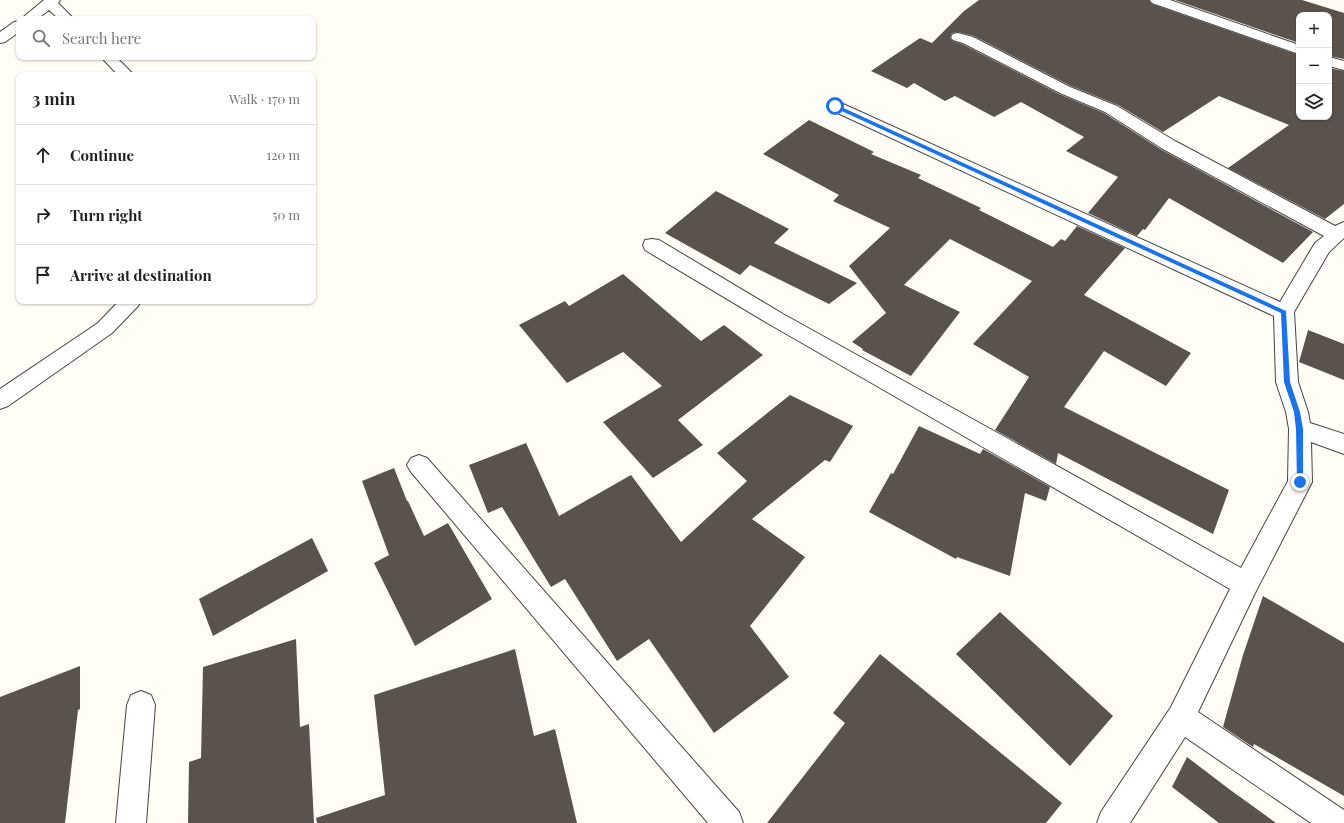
<!DOCTYPE html>
<html lang="en">
<head>
<meta charset="utf-8">
<style>
	:root { --surface:#fff; --page:#f6f6f6; --text:#222; --muted:#767676; --line:#e0e0e0 }
	body { margin:0; font-family:"Playfair Display",serif; background:var(--page); color:var(--text) }
	.controls { position:absolute; right:12px; top:12px; display:grid; overflow:hidden; border-radius:8px; box-shadow:0 1px 3px #0004 }
	.controls button { width:36px; height:36px; display:grid; place-items:center; padding:0; border:0; border-bottom:1px solid var(--line); background:var(--surface); color:var(--text); font:20px sans-serif }
	.stop { position:absolute; width:12px; height:12px; margin:-9px; border:3px solid #1a73e8; border-radius:50%; background:#fff }
	.stop.end { background:#1a73e8; border-color:#fff; box-shadow:0 1px 4px #0008 }
	.list { margin:0; padding:0; list-style:none }
	h2 { display:flex; justify-content:space-between; align-items:center; height:52px; margin:0; padding:0 16px; font-size:17px }
	h2 small { font-size:13px; font-weight:400; color:var(--muted) }
	.list li { display:grid; grid-template-columns:26px 1fr auto; gap:12px; align-items:center; box-sizing:border-box; height:60px; padding:0 16px; border-top:1px solid var(--line) }
	.list b { display:block; font-size:15px; white-space:nowrap }
	.list em { font-size:13px; font-style:normal; color:var(--muted) }
	.icon { flex:none; width:22px; height:22px; fill:none; stroke:currentColor; stroke-width:2; stroke-linecap:round; stroke-linejoin:round }
	.map { position:relative; flex:none; width:1344px; height:823px; overflow:hidden }
	.search { position:absolute; background:var(--surface); box-shadow:0 1px 3px #0004; left:16px; top:16px; width:300px; height:44px; display:flex; align-items:center; gap:10px; box-sizing:border-box; padding:0 14px; border-radius:8px; color:var(--muted); font-size:15px }
	.panel { position:absolute; background:var(--surface); box-shadow:0 1px 3px #0004; left:16px; top:72px; width:300px; height:232px; border-radius:8px }
	.map>svg:first-child { display:block }
	.building { fill:#5a524d }
	.lines { fill:none; stroke-linecap:round; stroke-linejoin:round }
	.minor-casing { stroke:#444; stroke-width:2 }
	.minor { fill:#fff; fill-rule:evenodd }
	.route { fill:#1a73e8 }
</style>
</head>
<body>
<div class="map">
<svg width="1344" height="823" viewBox="0 0 1344 823">
	<rect width="100%" height="100%" fill="#fffdf5"/>
	<!-- building -->
	<g class="building">
		<polygon points="979,0 1149,0 1152,4 1299,55 1299,117 1329,117 1329,68 1344,71 1344,204 1325,219 1228,168 1289,125 1219,96 1163,132 1118,105 1071,86 974,36 958,32 952,33 950,38 953,41 962,44 1059,94 1104,113 1162,150 1313,232 1283,263 1169,198 1145,230 1143,229 1137,236 1088,213 1118,177 1066,151 1084,137 1021,102 994,117 955,96 945,101 914,83 907,88 871,71 920,38 932,43 964,11"/>
		<polygon points="1175,0 1302,0 1344,13 1344,59 1329,56 1329,15 1299,15 1299,43"/>
		<polygon points="809,120 874,152 871,154 921,175 918,178 981,208 979,210 1053,247 1061,239 1065,241 1077,226 1125,248 1084,295 1191,353 1166,386 1104,351 1064,407 1229,490 1213,534 1058,453 1056,464 995,430 1029,377 973,344 1032,281 950,239 904,285 960,312 911,376 862,350 863,349 852,342 886,313 849,266 890,228 833,201 839,195 763,154"/>
		<polygon points="716,191 789,229 774,243 857,283 829,304 750,265 740,275 665,233"/>
		<polygon points="623,274 701,341 724,325 763,355 678,420 703,445 653,478 603,422 662,386 623,352 567,383 519,325 565,301 569,306"/>
		<polygon points="1308,330 1344,344 1344,380 1299,362"/>
		<polygon points="790,395 853,426 830,462 825,460 752,519 805,557 750,626 789,677 714,733 649,639 617,661 565,579 551,587 502,507 488,513 469,465 526,443 559,516 631,475 681,542 747,481 717,453"/>
		<polygon points="919,426 980,454 983,449 1050,487 1046,501 1025,493 1010,576 957,557 956,559 869,512 891,473 893,474"/>
		<polygon points="394,468 407,501 408,501 424,536 448,523 492,599 415,646 374,563 389,555 362,481"/>
		<polygon points="312,538 328,571 213,636 199,599"/>
		<polygon points="1263,596 1344,643 1344,796 1254,744 1253,747 1223,727 1243,655"/>
		<polygon points="1000,612 1113,716 1070,766 956,654"/>
		<polygon points="296,639 300,727 309,724 314,823 188,823 189,762 201,758 203,667"/>
		<polygon points="515,649 534,736 555,729 577,823 317,823 316,818 385,795 374,695"/>
		<polygon points="880,654 1062,803 1046,823 767,823 845,723 833,713"/>
		<polygon points="80,666 80,709 78,710 65,823 0,823 0,697"/>
		<polygon points="1187,757 1229,789 1276,823 1219,823 1172,787"/>
	</g>
	<g class="lines">
		<!-- minor casing -->
		<g class="minor-casing">
			<g id="minor">
				<polygon points="44,0 60,0 58,3 74,19 59,19 49,10 37,19 21,19"/>
				<polygon points="1150,0 1170,0 1299,45 1299,54 1152,3"/>
				<polygon points="19,21 19,32 5,42 0,43 0,32 14,22"/>
				<polygon points="958,33 973,37 1070,87 1117,106 1175,141 1335,226 1344,222 1344,238 1329,252 1294,312 1298,382 1308,412 1310,423 1344,434 1344,454 1311,442 1312,482 1255,593 1198,712 1344,810 1344,823 1311,823 1185,737 1130,823 1097,823 1101,812 1171,707 1230,589 769,324 645,250 643,245 645,240 652,239 659,240 783,314 1241,568 1288,481 1289,429 1286,412 1276,382 1274,316 829,109 827,106 829,103 835,101 841,103 1280,302 1315,243 1324,236 1163,149 1105,112 1060,93 963,43 953,40 951,37 953,34"/>
				<polygon points="101,57 116,57 134,75 118,75"/>
				<polygon points="1329,57 1344,61 1344,70 1329,66"/>
				<polygon points="119,301 141,301 138,306 112,333 8,406 0,409 0,389 98,323"/>
				<polygon points="419,455 427,458 739,812 743,823 708,823 411,472 407,465 411,458"/>
				<polygon points="141,691 151,695 155,705 146,823 116,823 127,705 131,695"/>
			</g>
		</g>
		<!-- minor -->
		<use href="#minor" class="minor"/>
	</g>
	<!-- route -->
	<polygon class="route" points="833,105 837,105 1286,311 1290,382 1300,412 1303,429 1303,484 1300,485 1297,482 1296,429 1294,412 1284,382 1281,313 833,107"/>
</svg>
<div class="controls">
<button>+</button>
<button>−</button>
<button><svg class="icon" aria-label="layers" viewBox="0 0 24 24"><path d="M12 4l9 5-9 5-9-5zM3 14l9 5 9-5"/></svg></button>
</div>
<div class="stop" style="left:835px;top:106px"></div>
<div class="stop end" style="left:1300px;top:482px"></div>
<div class="search"><svg class="icon" aria-label="search" viewBox="0 0 24 24"><circle cx="10" cy="10" r="6"/><path d="M15 15l6 6"/></svg>Search here</div>
<section class="panel">
<h2>3 min<small>Walk · 170 m</small></h2>
<ul class="list">
<li><svg class="icon" aria-label="ahead" viewBox="0 0 24 24"><path d="M12 20V5M6 11l6-6 6 6"/></svg><div><b>Continue</b></div><em>120 m</em></li>
<li><svg class="icon" aria-label="right" viewBox="0 0 24 24"><path d="M7 20v-9h11M14 6l5 5-5 5"/></svg><div><b>Turn right</b></div><em>50 m</em></li>
<li><svg class="icon" aria-label="arrive" viewBox="0 0 24 24"><path d="M6 21V4h12l-3 4 3 4H6"/></svg><div><b>Arrive at destination</b></div></li>
</ul>
</section>
</div>
</body>
</html>
